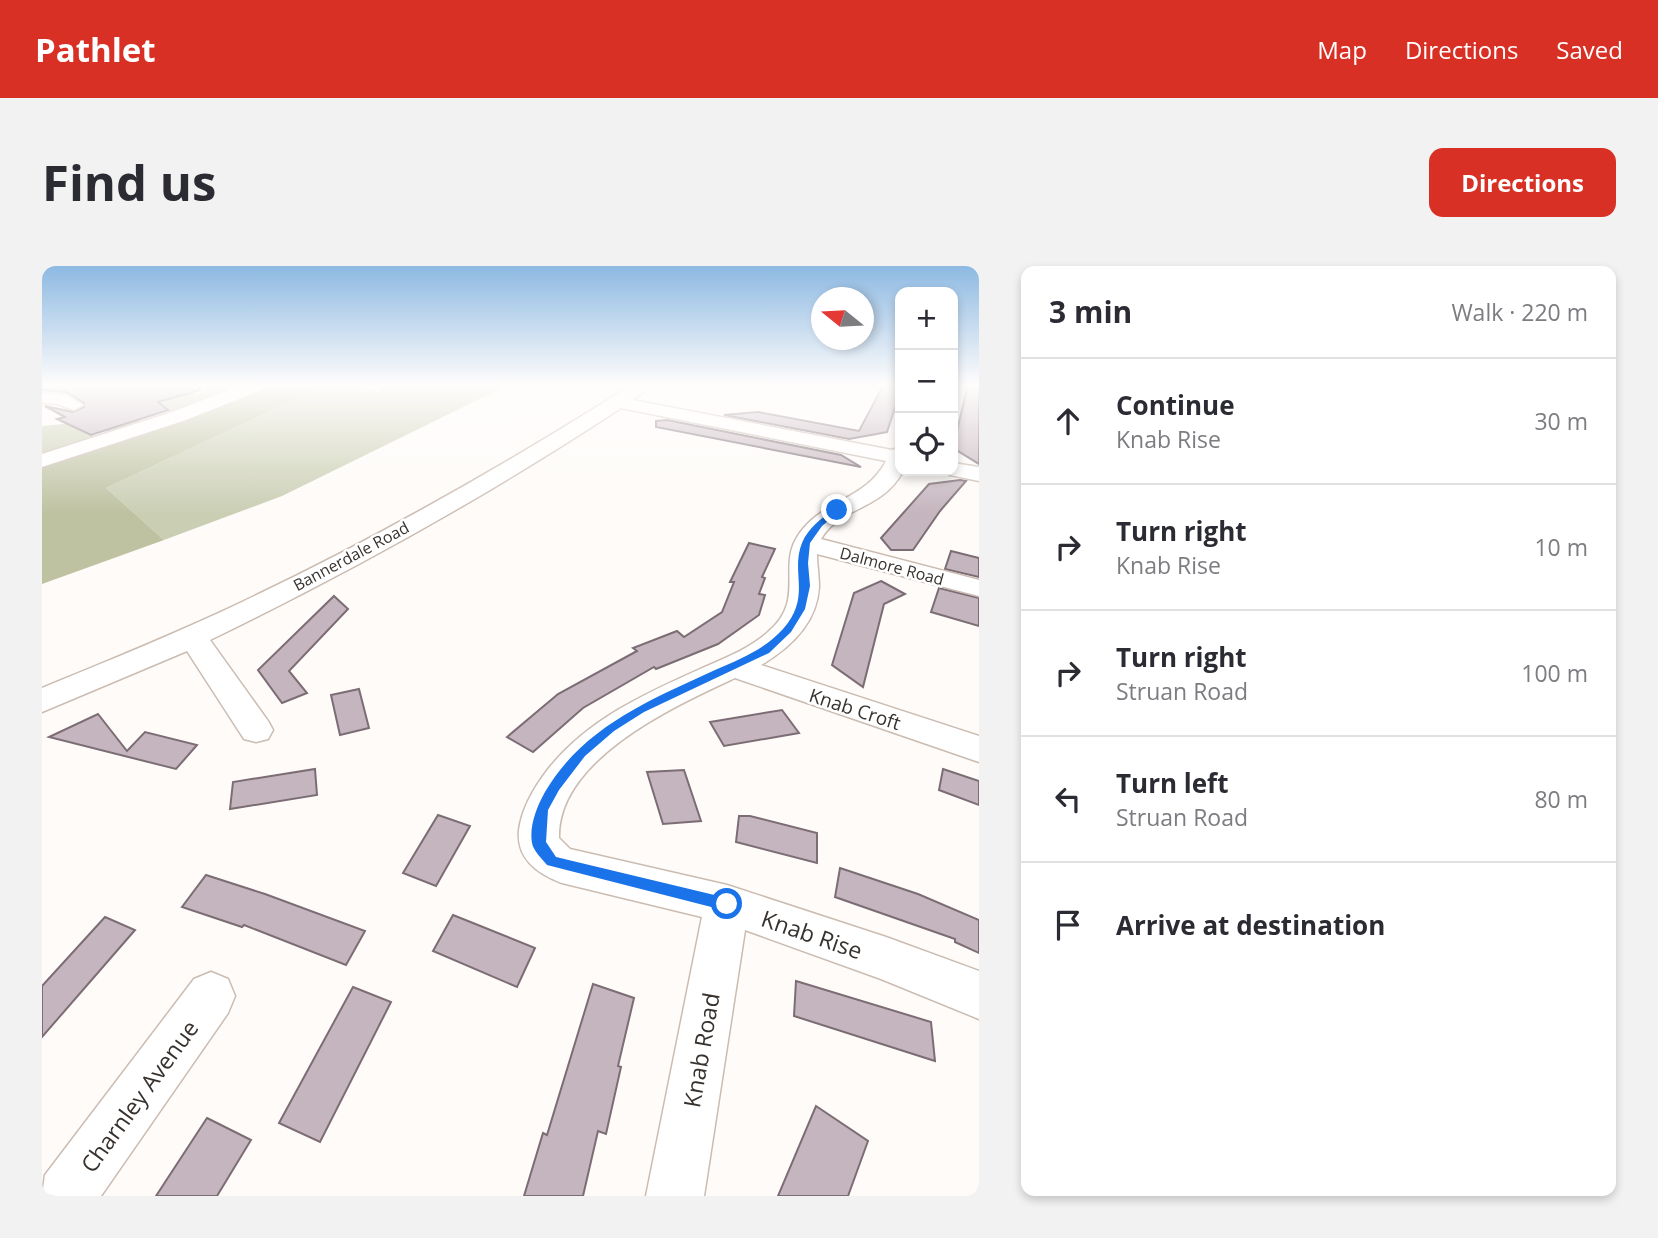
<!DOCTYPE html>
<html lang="en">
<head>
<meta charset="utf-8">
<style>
	:root { --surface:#fff; --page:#f2f2f3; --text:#2b2b33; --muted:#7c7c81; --line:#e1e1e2; --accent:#d93025 }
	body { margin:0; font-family:"Open Sans",sans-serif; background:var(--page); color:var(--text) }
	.controls { position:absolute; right:21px; top:21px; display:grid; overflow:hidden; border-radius:14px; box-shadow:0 4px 10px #0003 }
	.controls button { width:63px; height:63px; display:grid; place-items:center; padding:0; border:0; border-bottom:2px solid var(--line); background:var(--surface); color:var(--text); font:35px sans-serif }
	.compass { position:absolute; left:769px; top:21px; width:63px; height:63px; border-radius:50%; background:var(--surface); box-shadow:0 4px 10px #0003; rotate:288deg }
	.stop { position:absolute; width:21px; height:21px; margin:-16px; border:5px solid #1a73e8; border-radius:50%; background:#fff }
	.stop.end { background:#1a73e8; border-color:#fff; box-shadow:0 2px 7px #0008 }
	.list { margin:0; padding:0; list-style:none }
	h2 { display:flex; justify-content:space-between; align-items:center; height:91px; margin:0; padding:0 28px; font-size:30px }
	h2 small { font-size:23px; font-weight:400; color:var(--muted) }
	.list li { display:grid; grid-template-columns:46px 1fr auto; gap:21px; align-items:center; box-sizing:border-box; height:126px; padding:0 28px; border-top:2px solid var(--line) }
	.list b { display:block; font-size:26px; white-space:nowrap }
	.list p { margin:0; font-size:23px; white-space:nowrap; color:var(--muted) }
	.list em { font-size:23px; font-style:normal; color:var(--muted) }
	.icon { flex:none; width:38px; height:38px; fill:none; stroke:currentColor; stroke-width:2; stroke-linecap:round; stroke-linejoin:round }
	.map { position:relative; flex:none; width:937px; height:930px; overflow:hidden; border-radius:14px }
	header { display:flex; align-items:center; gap:42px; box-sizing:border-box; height:98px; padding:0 35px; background:var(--accent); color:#fff }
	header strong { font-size:33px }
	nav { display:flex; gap:38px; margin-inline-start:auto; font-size:24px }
	.intro { display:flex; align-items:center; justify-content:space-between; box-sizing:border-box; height:168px; padding:0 42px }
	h1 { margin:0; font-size:49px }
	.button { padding:18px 32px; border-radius:14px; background:var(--accent); color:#fff; font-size:24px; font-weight:700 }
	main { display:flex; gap:42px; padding:0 42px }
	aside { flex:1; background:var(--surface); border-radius:14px; box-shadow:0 4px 10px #0003 }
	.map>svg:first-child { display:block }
	.green { fill:#caceb3 }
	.forest { fill:#bec2a1 }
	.building { fill:#c5b5be; stroke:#7c6d75; stroke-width:2 }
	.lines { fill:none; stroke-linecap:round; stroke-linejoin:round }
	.minor-casing { stroke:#cbbcb2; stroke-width:3 }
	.minor { fill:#fff; fill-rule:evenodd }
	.route { fill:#1a73e8 }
	.labels { text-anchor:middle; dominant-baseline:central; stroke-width:5; stroke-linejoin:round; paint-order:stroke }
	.far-street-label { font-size:16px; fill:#38322e; stroke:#fff }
	.street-label { font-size:19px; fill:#38322e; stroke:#fff }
	.near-street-label { font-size:23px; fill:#38322e; stroke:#fff }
</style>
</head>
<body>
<header>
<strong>Pathlet</strong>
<nav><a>Map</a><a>Directions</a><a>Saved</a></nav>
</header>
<div class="intro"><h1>Find us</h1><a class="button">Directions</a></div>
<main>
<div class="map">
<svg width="937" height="930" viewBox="0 0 937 930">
	<rect width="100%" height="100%" fill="#fefbf8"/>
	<!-- green -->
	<g class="green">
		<polygon points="168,118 211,118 132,149 125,143 93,152 99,157 68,167 63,165 50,169 55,172 0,190 0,160 22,158 147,126 154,128 165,125 165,120"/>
		<polygon points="286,118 301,118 336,126 349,118 468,118 240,230 122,274 64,222"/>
	</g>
	<!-- forest -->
	<polygon class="forest" points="225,118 286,118 64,222 122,274 0,318 0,197"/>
	<!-- building -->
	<g class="building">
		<polygon points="0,118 157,118 158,124 116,136 126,144 49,169 15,153 23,151 3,140 31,146 42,141 42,137 24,126 0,124"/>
		<polygon points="842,118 858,118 858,126 845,166 807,173 682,149 716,146 817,165"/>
		<polygon points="926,118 937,118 937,198 911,182"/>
		<polygon points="625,154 799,189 819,201 614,161 614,155"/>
		<polygon points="918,214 924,215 898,245 871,284 849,284 839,272 887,218"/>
		<polygon points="707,277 733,283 720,311 723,312 717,328 723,329 717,349 676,378 614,403 612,401 541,442 491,486 465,471 516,428 595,385 591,382 635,365 642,371 680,346 692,316 688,316"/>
		<polygon points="909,285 937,292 937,311 903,303"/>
		<polygon points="839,315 863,328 842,338 821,421 790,399 812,327"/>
		<polygon points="897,322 937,332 937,360 889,346"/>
		<polygon points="292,330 306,343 247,405 265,427 240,437 216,404"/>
		<polygon points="317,423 327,462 298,469 289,429"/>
		<polygon points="740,444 757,467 682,480 668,456"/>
		<polygon points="56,448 85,485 103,466 155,479 134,503 7,471"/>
		<polygon points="273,503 275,529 188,543 191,516"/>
		<polygon points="901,503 937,515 937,539 897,524"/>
		<polygon points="642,504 659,555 621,558 605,506"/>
		<polygon points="396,549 428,560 394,620 361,607"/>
		<polygon points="697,550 708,550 775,567 775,597 694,576"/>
		<polygon points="798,602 876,628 937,654 937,687 913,676 913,673 793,631"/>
		<polygon points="164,609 223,628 323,665 304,699 202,659 200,661 140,641"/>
		<polygon points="411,649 493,682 475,721 391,685"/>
		<polygon points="63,651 93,664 0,771 0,720"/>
		<polygon points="754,715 889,756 893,795 752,750"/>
		<polygon points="551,718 592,732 576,800 579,801 564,868 556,865 541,930 482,930 501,867 505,869"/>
		<polygon points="311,721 349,736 278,876 237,857"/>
		<polygon points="774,840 826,875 806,930 736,930"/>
		<polygon points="165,852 209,874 175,930 114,930"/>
	</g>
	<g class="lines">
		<!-- minor casing -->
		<g class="minor-casing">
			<g id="minor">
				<polygon points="202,118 227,118 224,122 144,154 0,201 0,188 130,146"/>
				<path d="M591 118H612L591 134 850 184 858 181V205H861C840 245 798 240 779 273L937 314V330L775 288C775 299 777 310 777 321 775 357 748 382 719 399L937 470V496L693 412C633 440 515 493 517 572L528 583 685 619 844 671 937 705V753L839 713 703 664 662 930H604L660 651 520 617C496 608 474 593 477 564 480 541 493 520 507 502 546 454 600 429 656 404 680 393 706 384 726 366 763 335 737 303 754 273 777 233 823 236 844 195L579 142C447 229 310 305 168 374L226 455 231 464 226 473 214 476 202 473 145 385 0 446V422C68 394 135 367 200 336 335 272 465 198 591 118Z"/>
				<polygon points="0,127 24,129 41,139 32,144 15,138 0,137"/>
				<polygon points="911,197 937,201 937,215 903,208 901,205 911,205"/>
				<polygon points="169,706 186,713 193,730 186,747 59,930 0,930 3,909 152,713"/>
			</g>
		</g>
		<!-- minor -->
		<use href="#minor" class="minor"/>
	</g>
	<!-- sky -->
	<linearGradient id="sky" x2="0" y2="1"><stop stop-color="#8db9e2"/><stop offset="0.48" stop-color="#fffdfc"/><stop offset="1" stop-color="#fffdfc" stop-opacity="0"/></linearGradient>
	<rect width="937" height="248" fill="url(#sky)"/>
	<!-- route -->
	<path class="route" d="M792 243 799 244 780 260 768 277 766 297 768 320 763 343 749 366 727 387 602 446 572 465 543 490 517 524 506 544 504 576 514 591 685 632 690 634V643L685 645 505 599C500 593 491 584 490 577 487 560 495 540 503 526 541 461 608 434 673 404 698 393 722 384 741 363 770 330 748 307 760 277 766 262 780 252 792 243Z"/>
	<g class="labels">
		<!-- far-street labels -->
		<g class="far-street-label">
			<text transform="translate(309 290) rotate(-28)">Bannerdale Road</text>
			<text transform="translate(850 300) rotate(15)">Dalmore Road</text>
		</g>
		<!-- street labels -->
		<g class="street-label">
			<text transform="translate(813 443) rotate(18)">Knab Croft</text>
		</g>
		<!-- near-street labels -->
		<g class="near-street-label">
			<text transform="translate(770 668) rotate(19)">Knab Rise</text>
			<text transform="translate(659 784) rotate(-80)">Knab Road</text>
			<text transform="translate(97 830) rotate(-54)">Charnley Avenue</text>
		</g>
	</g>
</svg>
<div class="controls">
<button>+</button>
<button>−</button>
<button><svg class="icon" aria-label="locate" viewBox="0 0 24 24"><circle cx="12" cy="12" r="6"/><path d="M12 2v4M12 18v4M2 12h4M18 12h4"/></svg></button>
</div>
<svg class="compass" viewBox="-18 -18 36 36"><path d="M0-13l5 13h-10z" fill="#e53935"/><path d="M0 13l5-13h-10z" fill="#7c7c81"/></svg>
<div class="stop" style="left:685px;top:638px"></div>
<div class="stop end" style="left:795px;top:244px"></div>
</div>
<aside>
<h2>3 min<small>Walk · 220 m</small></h2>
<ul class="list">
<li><svg class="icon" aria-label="ahead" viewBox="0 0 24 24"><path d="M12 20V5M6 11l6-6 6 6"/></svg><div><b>Continue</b><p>Knab Rise</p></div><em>30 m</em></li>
<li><svg class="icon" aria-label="right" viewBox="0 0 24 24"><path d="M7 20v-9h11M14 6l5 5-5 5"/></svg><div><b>Turn right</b><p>Knab Rise</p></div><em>10 m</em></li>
<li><svg class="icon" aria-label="right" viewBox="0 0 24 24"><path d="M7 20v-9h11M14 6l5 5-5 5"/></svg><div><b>Turn right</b><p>Struan Road</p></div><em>100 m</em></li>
<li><svg class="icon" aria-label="left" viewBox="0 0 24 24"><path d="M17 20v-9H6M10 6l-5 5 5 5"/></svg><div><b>Turn left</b><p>Struan Road</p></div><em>80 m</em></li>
<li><svg class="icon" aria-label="arrive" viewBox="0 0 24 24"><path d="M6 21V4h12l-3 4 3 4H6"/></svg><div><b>Arrive at destination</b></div></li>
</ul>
</aside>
</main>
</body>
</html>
